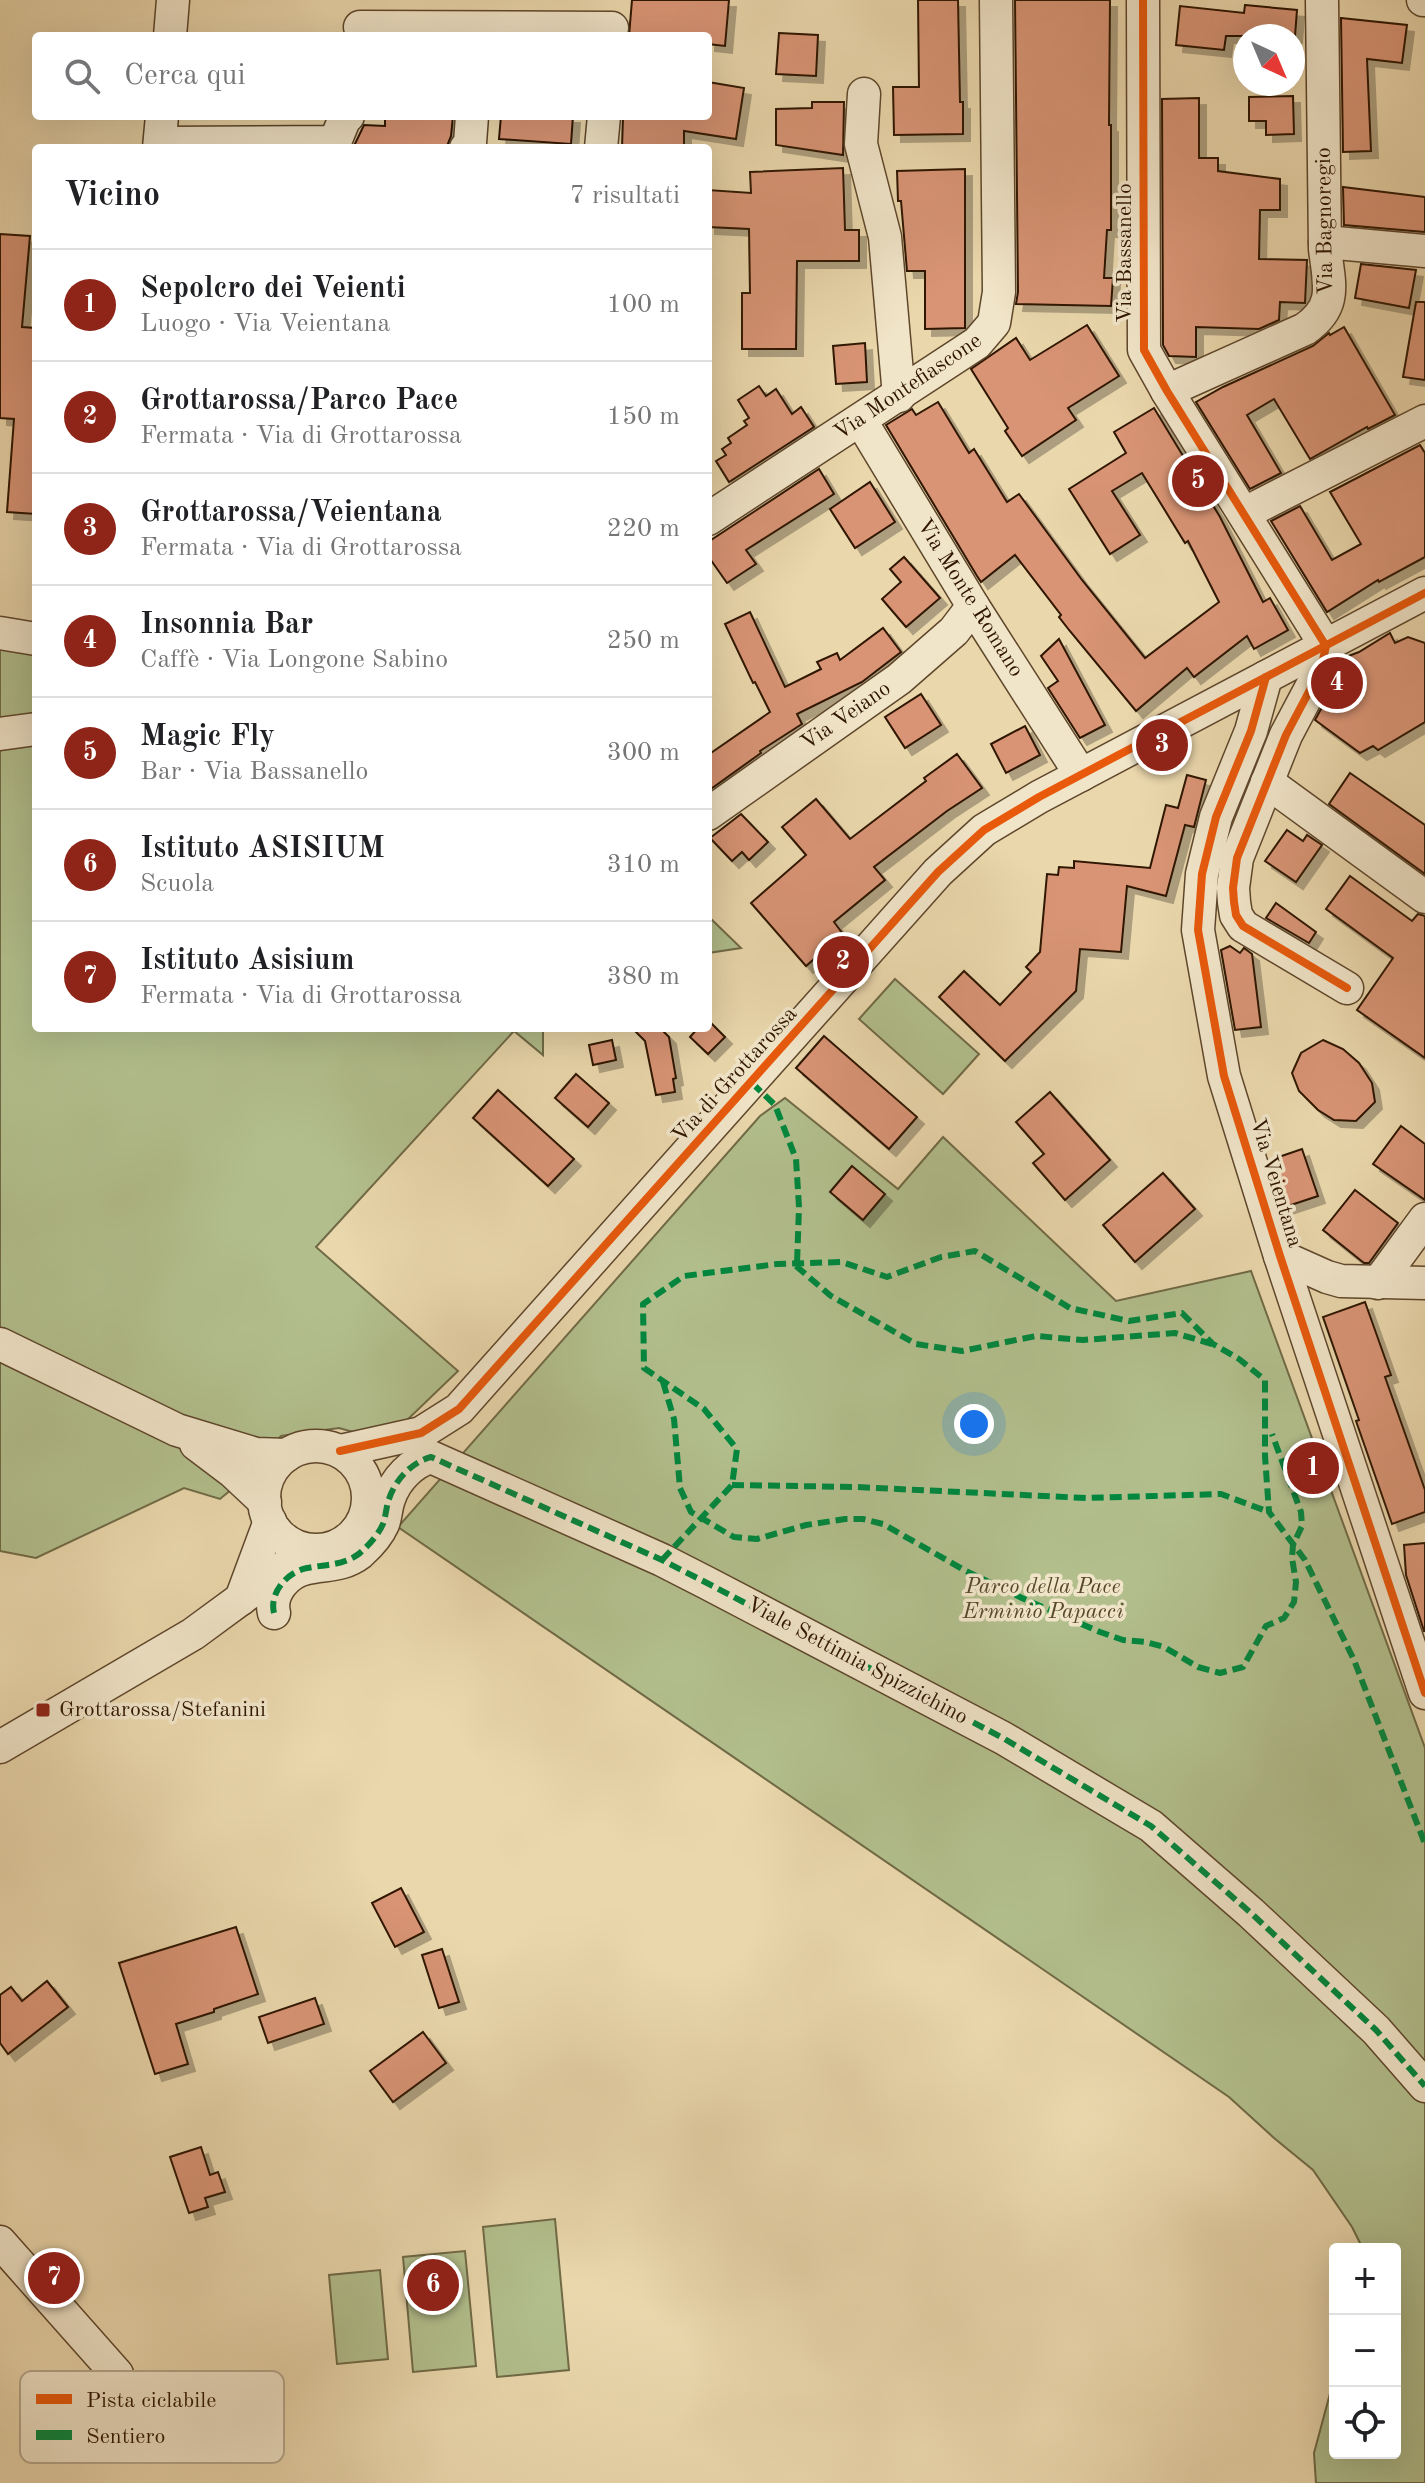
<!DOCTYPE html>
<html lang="it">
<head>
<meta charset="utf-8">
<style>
	:root { --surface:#fff; --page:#f2f2f2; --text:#202124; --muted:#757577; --line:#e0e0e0; --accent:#8f2418 }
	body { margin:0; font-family:"Old Standard TT",serif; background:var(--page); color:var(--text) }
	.controls { position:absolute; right:24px; bottom:24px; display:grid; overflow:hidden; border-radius:8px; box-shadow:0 8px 32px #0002 }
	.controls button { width:72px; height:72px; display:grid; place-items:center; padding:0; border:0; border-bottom:2px solid var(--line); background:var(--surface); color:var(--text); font:40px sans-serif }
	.compass { position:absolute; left:1233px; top:24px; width:72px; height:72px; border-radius:50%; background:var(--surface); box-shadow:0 8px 32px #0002; rotate:136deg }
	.you { position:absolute; left:974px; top:1424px; width:28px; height:28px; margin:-20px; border:6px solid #fff; border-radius:50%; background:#1a73e8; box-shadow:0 0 0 12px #1a73e833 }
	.badge { display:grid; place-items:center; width:52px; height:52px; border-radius:50%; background:var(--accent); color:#fff; font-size:26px; font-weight:700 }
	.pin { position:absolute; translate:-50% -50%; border:4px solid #fff; box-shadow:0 2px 8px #0006 }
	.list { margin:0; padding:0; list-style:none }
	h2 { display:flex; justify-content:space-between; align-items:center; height:104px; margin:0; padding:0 32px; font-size:34px }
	h2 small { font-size:26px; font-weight:400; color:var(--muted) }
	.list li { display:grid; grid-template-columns:52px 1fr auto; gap:24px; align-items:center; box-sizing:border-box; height:112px; padding:0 32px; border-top:2px solid var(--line) }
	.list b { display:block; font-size:30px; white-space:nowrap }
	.list p { margin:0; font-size:26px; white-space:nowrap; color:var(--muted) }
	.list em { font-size:26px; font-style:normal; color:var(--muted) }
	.icon { flex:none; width:44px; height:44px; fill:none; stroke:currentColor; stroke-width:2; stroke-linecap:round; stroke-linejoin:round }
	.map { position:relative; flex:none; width:1425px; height:2483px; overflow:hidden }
	.search { position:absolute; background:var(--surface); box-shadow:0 8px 32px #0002; left:32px; top:32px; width:680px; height:88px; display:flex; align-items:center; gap:20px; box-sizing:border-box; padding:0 28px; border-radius:8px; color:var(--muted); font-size:30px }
	.panel { position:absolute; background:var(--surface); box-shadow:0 8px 32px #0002; left:32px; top:144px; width:680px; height:888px; border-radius:8px }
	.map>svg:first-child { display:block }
	.green { fill:#b2bf8d; stroke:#706a46; stroke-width:2 }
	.building { fill:#d89474; stroke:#2f1500; stroke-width:2; filter:url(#shadow) }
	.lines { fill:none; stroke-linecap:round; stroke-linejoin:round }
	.minor-casing { stroke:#5e462b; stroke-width:35 }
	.minor { stroke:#f1e5c9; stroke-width:32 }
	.quiet { stroke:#00873e; stroke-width:6; stroke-dasharray:12 6; stroke-linecap:butt }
	.cycleway-casing { stroke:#f1e5c9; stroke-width:13 }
	.cycleway { stroke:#e8590c; stroke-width:8 }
	.poi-dot { fill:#8f2418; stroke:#f1e5c9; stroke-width:3 }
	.labels { text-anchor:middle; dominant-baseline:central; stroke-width:7; stroke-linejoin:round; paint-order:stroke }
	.street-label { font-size:22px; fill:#2f1500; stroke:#f1e5c9 }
	.park-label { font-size:22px; font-style:italic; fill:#56482a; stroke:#f1e5c9 }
	.poi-label { font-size:22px; fill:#2f1500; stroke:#f1e5c9; text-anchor:start }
	.key { fill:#f1e5c9; stroke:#b7a78d; stroke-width:2 }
	.key-label { font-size:22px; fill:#2f1500 }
</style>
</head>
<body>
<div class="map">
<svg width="1425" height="2483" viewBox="0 0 1425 2483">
	<defs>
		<filter id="shadow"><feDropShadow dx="7" dy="7" stdDeviation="0" flood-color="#0004"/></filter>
	</defs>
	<rect width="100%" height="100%" fill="#ead7ac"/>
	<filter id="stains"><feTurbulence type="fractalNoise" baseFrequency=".0025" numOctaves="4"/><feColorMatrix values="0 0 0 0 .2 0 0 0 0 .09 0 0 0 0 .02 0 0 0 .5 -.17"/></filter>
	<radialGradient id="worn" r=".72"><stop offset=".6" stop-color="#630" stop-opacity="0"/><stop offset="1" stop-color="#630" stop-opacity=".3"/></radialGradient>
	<!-- green -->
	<g class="green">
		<polygon points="0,638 36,642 36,1028 543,1028 543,1055 514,1031 316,1247 458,1371 403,1424 371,1437 339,1428 281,1436 232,1489 220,1499 184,1488 36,1558 0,1551"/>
		<polygon points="708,916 741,948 708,953"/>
		<polygon points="895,979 979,1054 943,1094 859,1019"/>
		<polygon points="785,1098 898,1189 943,1137 1116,1301 1251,1271 1425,1748 1425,2483 1316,2483 1314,2453 1335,2375 1335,2453 1395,2453 1395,2249 1363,2249 1352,2227 1313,2170 1274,2138 1229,2097 398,1527 760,1116"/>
		<polygon points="555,2219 569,2370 497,2377 483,2227"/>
		<polygon points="465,2251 476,2366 413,2372 403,2257"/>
		<polygon points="380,2270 388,2359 337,2364 329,2275"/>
	</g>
	<!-- building -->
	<g class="building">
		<polygon points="632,0 729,0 725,46 708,44 708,36 629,36"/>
		<polygon points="918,0 958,0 960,102 963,102 963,134 894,135 893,87 919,87"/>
		<polygon points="1015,0 1110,0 1109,125 1111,125 1111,230 1107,230 1104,278 1113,278 1111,306 1016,304 1018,292"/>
		<polygon points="1245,5 1297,10 1295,36 1226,36 1224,50 1176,45 1180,6 1244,13"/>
		<polygon points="1341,18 1407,25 1402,63 1367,59 1371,151 1343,152"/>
		<polygon points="779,33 818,35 816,76 776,74"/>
		<polygon points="708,82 744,88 736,139 684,131 684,148 622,148 623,116 708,116"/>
		<polygon points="1293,96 1294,134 1266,135 1266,121 1249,121 1249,97"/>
		<polygon points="1199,98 1199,158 1218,158 1218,171 1280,179 1280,210 1260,210 1259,259 1307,260 1305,303 1280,302 1279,320 1259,329 1196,327 1196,357 1169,356 1163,345 1162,99"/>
		<polygon points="812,102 844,102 843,155 776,145 776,109 812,108"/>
		<polygon points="385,116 453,116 451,136 447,146 353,148 364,125 385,126"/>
		<polygon points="501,116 573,116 571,144 499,139"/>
		<polygon points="843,168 845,230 859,230 859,261 797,261 796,349 742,349 742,293 750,293 749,229 708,227 708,190 751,193 750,172"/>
		<polygon points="965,169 965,328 925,329 925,271 907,271 901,201 898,201 897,171"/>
		<polygon points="1343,187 1425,197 1425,232 1344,225"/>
		<polygon points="0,234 30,236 22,327 36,328 36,514 7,512 14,419 0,418"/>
		<polygon points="1361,264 1416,270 1409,308 1355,298"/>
		<polygon points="1416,302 1425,302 1425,380 1403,377"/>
		<polygon points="1087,325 1119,376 1068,408 1076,420 1022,456 1005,431 1008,428 971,369 1016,338 1030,360"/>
		<polygon points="1344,327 1395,415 1368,429 1367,427 1310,459 1274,399 1247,415 1281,473 1250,489 1196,402 1223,387 1313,346 1329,333 1330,335"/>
		<polygon points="865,343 867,382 836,384 833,346"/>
		<polygon points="759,386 766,396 776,389 792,414 801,407 814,427 729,482 716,461 726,455 722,449 731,443 728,438 747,425 744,421 749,418 738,400"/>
		<polygon points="938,402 969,453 974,449 1007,502 1019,494 1082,580 1145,658 1219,602 1188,541 1185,543 1142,473 1112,491 1140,535 1110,554 1069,489 1126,453 1114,432 1154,408 1220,517 1263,602 1270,598 1288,630 1254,649 1247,636 1194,677 1187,668 1136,711 1069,630 1059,617 1061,615 1015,555 981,582 977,576 886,425 912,409 916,415"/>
		<polygon points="1420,445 1425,453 1425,557 1379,582 1378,580 1327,612 1271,521 1300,506 1332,560 1361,544 1330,492"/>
		<polygon points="819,469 834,494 746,550 756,564 727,583 708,556 708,542"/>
		<polygon points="870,482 895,522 855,548 830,509"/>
		<polygon points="904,557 940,598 906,627 882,599 901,582 890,569"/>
		<polygon points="750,612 785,687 821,669 817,662 837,653 840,660 883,628 901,652 862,682 797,714 802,724 760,751 761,753 708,791 708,755 770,712 755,682 753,683 725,624"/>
		<polygon points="1390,633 1395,643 1408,637 1425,643 1425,722 1378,750 1373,746 1360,753 1315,720 1338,678 1343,658 1359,652"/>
		<polygon points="1059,639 1105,725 1080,738 1048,688 1058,681 1041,656"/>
		<polygon points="921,694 941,725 905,748 885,717"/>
		<polygon points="1025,726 1040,755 1006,773 991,744"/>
		<polygon points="957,754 982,788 947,811 874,867 885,880 834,922 843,934 806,966 751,903 806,855 782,827 816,799 850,839 926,781 924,778"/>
		<polygon points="1350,773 1425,825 1425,874 1329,804"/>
		<polygon points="1187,775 1206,780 1194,827 1185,825 1166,896 1127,886 1121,952 1080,949 1076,991 1005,1061 939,997 964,971 1000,1005 1031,972 1026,967 1040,952 1047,874 1058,875 1059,867 1074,868 1074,861 1150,868 1166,805 1178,808"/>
		<polygon points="741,814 768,842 749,860 742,852 732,861 710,838"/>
		<polygon points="1287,830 1303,841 1307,835 1322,845 1296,882 1265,861"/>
		<polygon points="1350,876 1412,921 1418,914 1425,916 1425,1058 1357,1010 1393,958 1326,909"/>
		<polygon points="1276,903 1316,932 1309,943 1266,918"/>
		<polygon points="1230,946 1240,953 1244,948 1252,954 1261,1027 1235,1030 1221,950"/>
		<polygon points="708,1020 725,1037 708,1054 690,1037 698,1028 708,1028"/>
		<polygon points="632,1028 660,1028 669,1037 676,1078 673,1079 675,1092 656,1095 645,1041"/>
		<polygon points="824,1036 917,1117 889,1149 796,1068"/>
		<polygon points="612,1040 616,1060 593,1065 589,1045"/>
		<polygon points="1323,1040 1343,1049 1359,1063 1372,1083 1375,1102 1356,1121 1334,1120 1318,1110 1299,1091 1292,1073 1301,1053"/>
		<polygon points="576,1074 609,1103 588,1127 555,1098"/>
		<polygon points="498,1090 574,1159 548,1186 473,1118"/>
		<polygon points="1050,1092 1110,1160 1065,1200 1033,1163 1044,1154 1016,1122"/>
		<polygon points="1401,1126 1425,1144 1425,1200 1373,1164"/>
		<polygon points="1302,1149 1318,1196 1285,1207 1270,1160"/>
		<polygon points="852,1166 885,1194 863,1220 830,1192"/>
		<polygon points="1163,1173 1195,1209 1135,1262 1103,1225"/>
		<polygon points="1355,1190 1398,1223 1369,1263 1364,1263 1323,1230"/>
		<polygon points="1365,1302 1391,1375 1385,1377 1425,1490 1425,1512 1392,1524 1356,1421 1359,1420 1323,1317"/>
		<polygon points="1425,1543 1425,1631 1424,1631 1406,1575 1404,1545"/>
		<polygon points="401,1888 424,1932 395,1947 372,1903"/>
		<polygon points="236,1927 258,1994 214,2009 214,2012 176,2024 188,2064 155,2074 119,1963"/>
		<polygon points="442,1949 459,2002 439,2008 422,1955"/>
		<polygon points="47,1981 68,2007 8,2054 0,2043 0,1995 11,1987 22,2001"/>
		<polygon points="315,1998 324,2024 268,2043 259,2017"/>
		<polygon points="423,2032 446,2063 393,2102 370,2071"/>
		<polygon points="201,2147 210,2175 218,2172 225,2192 205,2198 208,2207 189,2213 170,2157"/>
	</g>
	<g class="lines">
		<!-- minor casing -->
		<g class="minor-casing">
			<g id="minor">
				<polyline points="1143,0 1144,350 1167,391 1326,646 1321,669 1286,735 1237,858 1233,888 1234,902 1236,915 1243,926 1347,988"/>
				<polyline points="1423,0 1425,0"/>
				<polyline points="360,27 612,28"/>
				<polyline points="170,36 173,0"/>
				<polyline points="864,94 861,144 885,237 899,396"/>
				<polyline points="160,143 335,142 344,120 348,116"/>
				<polyline points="159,148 162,116"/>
				<polyline points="466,148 470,143 472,116"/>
				<polyline points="601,148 604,116"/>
				<polyline points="1325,242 1425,251"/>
				<path d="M1167 391 1305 329C1338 306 1329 284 1325 249L1322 0"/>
				<polyline points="861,421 973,606 1081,775"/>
				<polyline points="1245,513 1425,421"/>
				<polyline points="708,519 977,343 994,323 999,292 996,0"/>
				<polyline points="0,633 36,639"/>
				<polyline points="1266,677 1251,731 1216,817 1202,874 1198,930 1224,1076 1280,1256 1425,1693"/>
				<polyline points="0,734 36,729"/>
				<polyline points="1267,782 1425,897"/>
				<polyline points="708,814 899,679 954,631 973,606"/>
				<polyline points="1280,1256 1327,1277 1341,1281 1425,1283"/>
				<polyline points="1378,1283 1425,1219"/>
				<polyline points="0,1344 177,1430 256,1454 287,1455"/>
				<polyline points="196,1444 233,1472 265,1502"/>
				<circle cx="316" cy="1498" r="52"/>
				<polyline points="340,1451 421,1433 459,1409 938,872 984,830 1039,797 1425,593"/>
				<polyline points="241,1599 270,1521"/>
				<path d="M274 1613C269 1593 287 1572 307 1568 327 1564 343 1566 360 1553 369 1545 378 1535 383 1524 386 1516 386 1507 389 1499 395 1480 412 1462 431 1457L662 1560 707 1583 1003 1738 1151 1826 1251 1913 1376 2030 1425 2086"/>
				<polyline points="0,1747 193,1634 287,1565"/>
				<polyline points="0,2242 117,2374"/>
			</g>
		</g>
		<!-- minor -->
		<use href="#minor" class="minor"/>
		<!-- quiet -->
		<g class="quiet">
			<polyline points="752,1083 775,1105 796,1159 799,1207 797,1264"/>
			<polyline points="796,1266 831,1296 916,1344 962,1351 1036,1336 1083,1340 1175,1333 1212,1344"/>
			<polyline points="663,1382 674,1419 680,1488 691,1512 734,1537 757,1539 806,1525 845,1519 863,1519 883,1524 966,1571 1022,1598 1100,1632 1123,1640 1146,1642 1164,1647 1198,1667 1220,1673 1243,1667 1266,1626 1284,1618 1294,1602 1296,1582 1292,1558 1293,1545 1302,1526 1301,1512 1272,1434"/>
			<polyline points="732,1485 856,1487 1086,1498 1221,1494 1269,1512"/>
			<polyline points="662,1560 732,1485 737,1449 704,1409 644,1368 643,1304 684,1276 777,1264 842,1262 887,1277 941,1257 975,1251 1070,1308 1129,1321 1182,1313 1213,1344 1239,1359 1265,1380 1265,1456 1269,1512 1305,1560 1354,1660 1425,1844"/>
			<path d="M274 1613C269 1593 287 1572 307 1568 327 1564 343 1566 360 1553 369 1545 378 1535 383 1524 386 1516 386 1507 389 1499 395 1480 412 1462 431 1457L662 1560 707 1583 1003 1738 1151 1826 1251 1913 1376 2030 1425 2086"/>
		</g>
		<!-- cycleway casing -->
		<g class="cycleway-casing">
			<g id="cycleway">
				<polyline points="1143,0 1144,350 1167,391 1326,646 1321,669 1286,735 1237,858 1233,888 1234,902 1236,915 1243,926 1347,988"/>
				<polyline points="1266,677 1251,731 1216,817 1202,874 1198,930 1224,1076 1280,1256 1425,1693"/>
				<polyline points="340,1451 421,1433 459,1409 938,872 984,830 1039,797 1425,593"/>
			</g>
		</g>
		<!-- cycleway -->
		<use href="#cycleway" class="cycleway"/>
	</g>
	<!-- markers -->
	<rect class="poi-dot" x="35" y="1702" width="16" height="16" rx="4"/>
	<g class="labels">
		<!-- street labels -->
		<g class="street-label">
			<text transform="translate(1325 221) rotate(-91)">Via Bagnoregio</text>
			<text transform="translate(1125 253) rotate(-90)">Via Bassanello</text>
			<text transform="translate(908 387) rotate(-34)">Via Montefiascone</text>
			<text transform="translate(970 598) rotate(58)">Via Monte Romano</text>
			<text transform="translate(846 716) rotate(-35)">Via Veiano</text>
			<text transform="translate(735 1075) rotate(-48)">Via di Grottarossa</text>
			<text transform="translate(1276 1183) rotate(73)">Via Veientana</text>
			<text transform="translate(857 1661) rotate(28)">Viale Settimia Spizzichino</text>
		</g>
		<!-- park labels -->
		<g class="park-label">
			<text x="1043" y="1587">Parco della Pace<tspan x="1043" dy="25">Erminio Papacci</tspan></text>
		</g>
		<!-- poi labels -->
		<g class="poi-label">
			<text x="59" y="1710">Grottarossa/Stefanini</text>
		</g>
	</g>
	<!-- legend -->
	<rect x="20" y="2371" width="264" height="92" rx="12" class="key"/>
	<rect x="36" y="2394" width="36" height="10" fill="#e8590c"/>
	<rect x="36" y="2430" width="36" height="10" fill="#00873e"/>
	<g class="key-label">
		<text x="86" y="2407">Pista ciclabile</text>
		<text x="86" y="2443">Sentiero</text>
	</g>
	<rect width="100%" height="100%" filter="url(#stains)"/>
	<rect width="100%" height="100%" fill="url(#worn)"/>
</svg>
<div class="controls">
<button>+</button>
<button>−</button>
<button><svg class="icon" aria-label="locate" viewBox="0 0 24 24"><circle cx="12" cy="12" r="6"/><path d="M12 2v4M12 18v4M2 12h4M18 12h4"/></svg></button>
</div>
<svg class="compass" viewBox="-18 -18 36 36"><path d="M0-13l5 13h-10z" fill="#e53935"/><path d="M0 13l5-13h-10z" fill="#757577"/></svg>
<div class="you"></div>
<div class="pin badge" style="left:1313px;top:1468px">1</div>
<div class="pin badge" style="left:843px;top:962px">2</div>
<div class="pin badge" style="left:1162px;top:745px">3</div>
<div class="pin badge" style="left:1337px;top:683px">4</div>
<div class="pin badge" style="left:1198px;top:481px">5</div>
<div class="pin badge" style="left:433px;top:2285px">6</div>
<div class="pin badge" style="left:54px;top:2278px">7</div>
<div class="search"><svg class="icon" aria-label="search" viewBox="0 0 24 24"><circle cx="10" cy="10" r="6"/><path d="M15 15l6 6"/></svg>Cerca qui</div>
<section class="panel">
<h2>Vicino<small>7 risultati</small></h2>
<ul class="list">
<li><span class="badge">1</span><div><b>Sepolcro dei Veienti</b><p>Luogo · Via Veientana</p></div><em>100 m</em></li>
<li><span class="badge">2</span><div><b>Grottarossa/Parco Pace</b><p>Fermata · Via di Grottarossa</p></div><em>150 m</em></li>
<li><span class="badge">3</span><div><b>Grottarossa/Veientana</b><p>Fermata · Via di Grottarossa</p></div><em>220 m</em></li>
<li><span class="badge">4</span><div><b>Insonnia Bar</b><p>Caffè · Via Longone Sabino</p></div><em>250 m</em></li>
<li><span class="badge">5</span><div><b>Magic Fly</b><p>Bar · Via Bassanello</p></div><em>300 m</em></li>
<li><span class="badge">6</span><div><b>Istituto ASISIUM</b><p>Scuola</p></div><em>310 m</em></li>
<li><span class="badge">7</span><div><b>Istituto Asisium</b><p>Fermata · Via di Grottarossa</p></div><em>380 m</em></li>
</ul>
</section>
</div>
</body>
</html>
